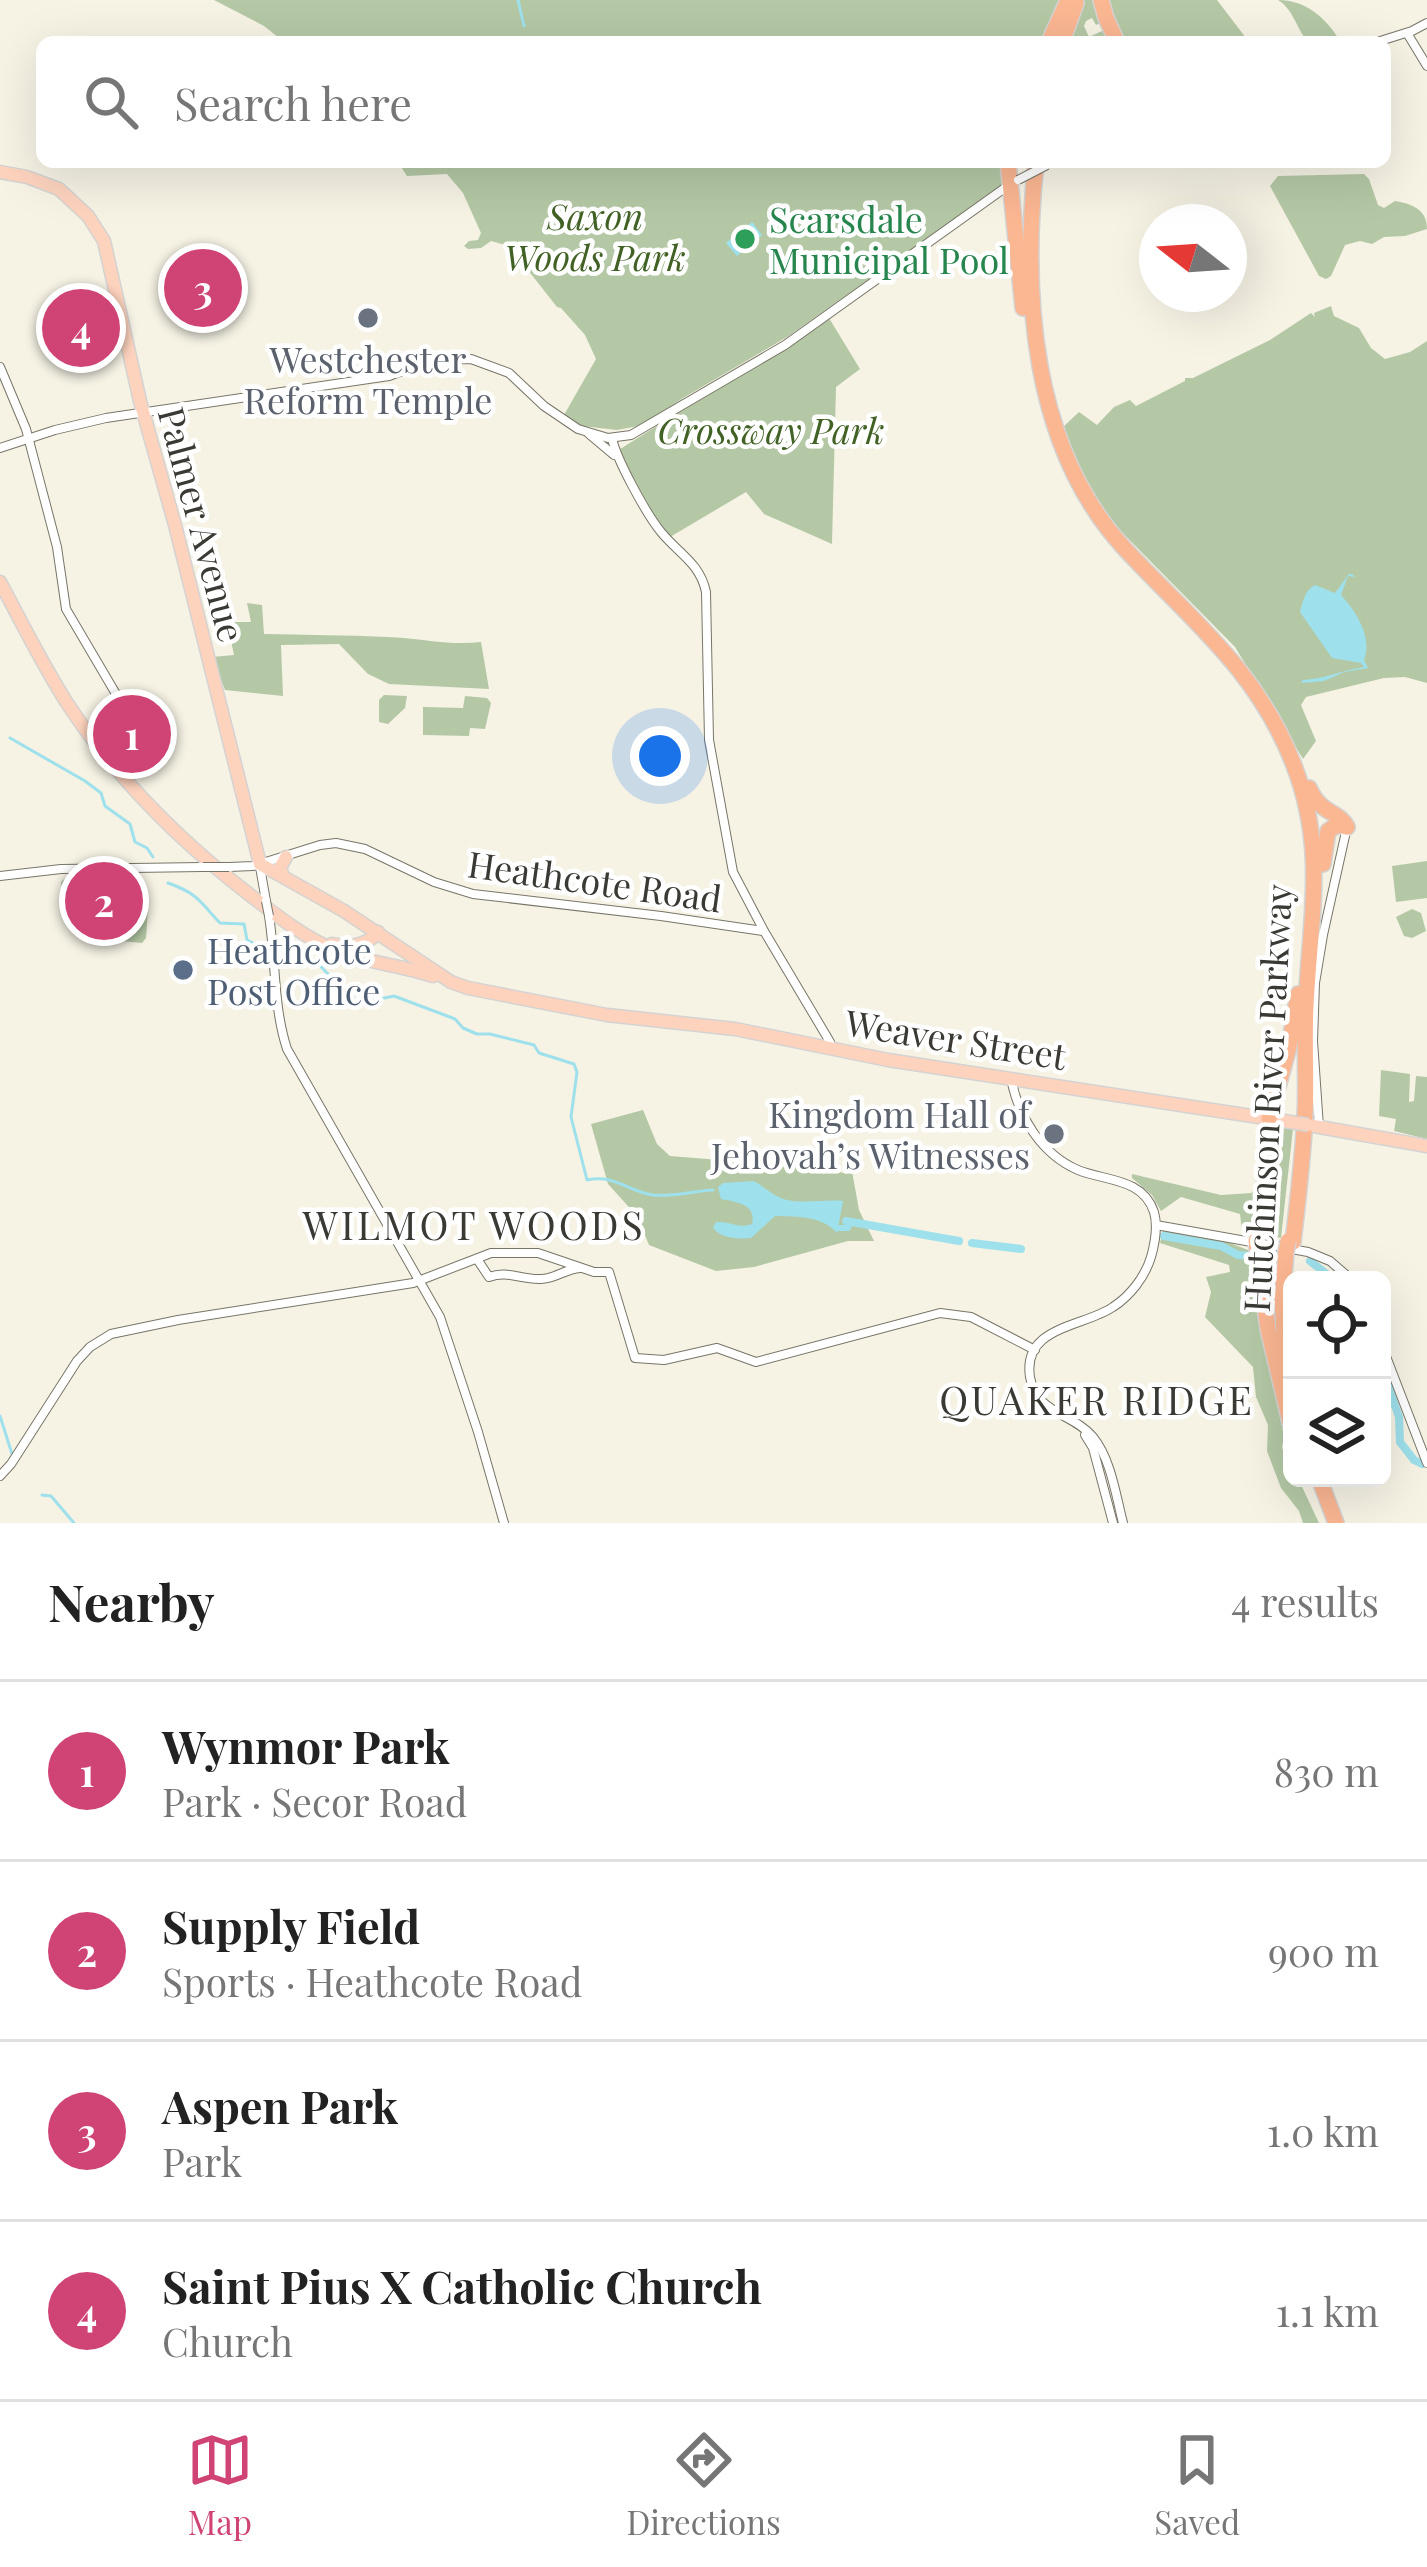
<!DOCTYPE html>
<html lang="en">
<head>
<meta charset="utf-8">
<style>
	:root { --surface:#fff; --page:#f2f2f2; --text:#222; --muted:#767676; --line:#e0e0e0; --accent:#d04375 }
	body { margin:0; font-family:"Playfair Display",serif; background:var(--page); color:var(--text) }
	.controls { position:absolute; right:36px; bottom:36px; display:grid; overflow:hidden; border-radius:18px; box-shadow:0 12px 48px #0002 }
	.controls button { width:108px; height:108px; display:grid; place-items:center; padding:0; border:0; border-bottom:3px solid var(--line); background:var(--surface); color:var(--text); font:60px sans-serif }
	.compass { position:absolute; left:1139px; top:204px; width:108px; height:108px; border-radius:50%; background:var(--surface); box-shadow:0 12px 48px #0002; rotate:287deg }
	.you { position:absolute; left:660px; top:756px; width:42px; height:42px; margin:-30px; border:9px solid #fff; border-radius:50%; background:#1a73e8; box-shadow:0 0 0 18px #1a73e833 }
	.badge { display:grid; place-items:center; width:78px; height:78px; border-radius:50%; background:var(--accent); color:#fff; font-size:39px; font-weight:700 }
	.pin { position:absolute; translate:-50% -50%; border:6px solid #fff; box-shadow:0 3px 12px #0006 }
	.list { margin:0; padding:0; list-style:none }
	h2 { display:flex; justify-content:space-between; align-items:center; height:156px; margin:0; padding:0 48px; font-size:51px }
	h2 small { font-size:39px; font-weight:400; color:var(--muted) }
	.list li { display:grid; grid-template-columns:78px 1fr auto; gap:36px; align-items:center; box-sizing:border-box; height:180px; padding:0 48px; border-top:3px solid var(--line) }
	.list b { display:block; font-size:45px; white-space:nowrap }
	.list p { margin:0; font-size:39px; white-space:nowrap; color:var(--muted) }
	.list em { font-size:39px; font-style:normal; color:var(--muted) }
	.icon { flex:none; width:66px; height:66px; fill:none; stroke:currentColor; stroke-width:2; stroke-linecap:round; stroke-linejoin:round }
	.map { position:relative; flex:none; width:1427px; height:1523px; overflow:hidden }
	.search { position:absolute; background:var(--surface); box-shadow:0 12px 48px #0002; left:36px; right:36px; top:36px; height:132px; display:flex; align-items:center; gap:30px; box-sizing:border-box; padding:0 42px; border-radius:18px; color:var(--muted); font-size:45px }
	.sheet { height:876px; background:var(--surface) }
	nav { display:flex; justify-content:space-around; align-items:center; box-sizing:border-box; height:168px; border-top:3px solid var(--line); background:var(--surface); font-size:33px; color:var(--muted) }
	nav a { display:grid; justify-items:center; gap:6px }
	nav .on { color:var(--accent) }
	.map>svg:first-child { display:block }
	.green { fill:#b4c8a5 }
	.water { fill:#9ee0eb }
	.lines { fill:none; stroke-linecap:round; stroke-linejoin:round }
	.stream { stroke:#9ee0eb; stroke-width:3 }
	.canal { stroke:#9ee0eb; stroke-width:6 }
	.river { stroke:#9ee0eb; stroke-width:8 }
	.minor-casing { stroke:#787568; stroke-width:10 }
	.major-casing { stroke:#d4d3d2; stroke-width:15 }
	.highway-casing { stroke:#d4d3d2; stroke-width:18 }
	.minor { stroke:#fff; stroke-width:8 }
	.major { stroke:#fdd3be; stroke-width:12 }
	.highway { stroke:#fbb692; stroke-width:15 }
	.minor-bridge-casing { stroke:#787568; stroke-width:10; stroke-linecap:butt }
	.major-bridge-casing { stroke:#d4d3d2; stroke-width:15; stroke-linecap:butt }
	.highway-bridge-casing { stroke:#d4d3d2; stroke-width:18; stroke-linecap:butt }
	.minor-bridge { stroke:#fff; stroke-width:8 }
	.major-bridge { stroke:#fdd3be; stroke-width:12 }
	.highway-bridge { stroke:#fbb692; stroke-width:15 }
	.leisure-dot { fill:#2e9e5b; stroke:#fff; stroke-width:4.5 }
	.worship-dot { fill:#6b7280; stroke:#fff; stroke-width:4.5 }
	.service-dot { fill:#5c6f8a; stroke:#fff; stroke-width:4.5 }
	.labels { text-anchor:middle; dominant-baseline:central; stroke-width:9; stroke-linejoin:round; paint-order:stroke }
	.park-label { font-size:36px; font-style:italic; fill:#416224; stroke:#fff }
	.leisure-label { font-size:36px; fill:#27864d; stroke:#fff; text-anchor:start }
	.worship-label { font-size:36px; fill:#5b616d; stroke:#fff }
	.street-label { font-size:36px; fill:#3a3933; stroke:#fff }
	.service-label { font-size:36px; fill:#4e5e75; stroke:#fff; text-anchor:start }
	.neighbourhood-label { font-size:39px; letter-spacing:3px; fill:#3a3933; stroke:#fff }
</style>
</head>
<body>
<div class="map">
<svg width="1427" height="1523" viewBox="0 0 1427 1523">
	<rect width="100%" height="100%" fill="#f6f3e5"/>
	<!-- green -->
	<g class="green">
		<polygon points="214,0 1062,0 1046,42 284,42 264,26"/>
		<polygon points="1082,0 1099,0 1104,21 1096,25 1092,18 1086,21 1084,26 1089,37 1102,31 1103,28 1115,42 1066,42"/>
		<polygon points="1104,0 1217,0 1249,42 1119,42"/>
		<path d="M1278 0C1305 0 1325 17 1339 39L1336 42H1308C1296 28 1294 10 1278 0Z"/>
		<polygon points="398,162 1003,162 1004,184 787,337 683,398 644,425 617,430 582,426 564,415 596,359 585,335 561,308 557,307 509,246 491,241 481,248 468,249 464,246 469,241 478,240 481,233 463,193 447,174 407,176"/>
		<path d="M1364 174 1369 179 1378 205 1384 208 1395 201C1412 204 1427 209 1427 229L1405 236 1384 237 1372 244 1360 241 1345 245 1331 276 1326 279 1319 276 1270 186 1278 176Z"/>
		<polygon points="224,255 237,311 179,319 169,266"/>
		<polygon points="1331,306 1334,316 1359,328 1371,348 1385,359 1410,352 1427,341 1427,683 1405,677 1384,678 1306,697 1301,705 1316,741 1303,759 1235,647 1100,510 1077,471 1063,427 1079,412 1097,425 1114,407 1130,400 1136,406 1185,381 1185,378 1193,378 1270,340 1311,313 1315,317 1314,313"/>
		<polygon points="829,318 860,369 836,387 832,544 764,514 746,492 670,537 656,519 617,451"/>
		<path d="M247 603 262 605 264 634C305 635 346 635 387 637 419 638 450 646 481 642L489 689 389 684 368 674 339 644 281 645 283 696 225 690 212 657 234 655 227 622H251Z"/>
		<polygon points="384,695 407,696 405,708 388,724 379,722 379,700"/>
		<polygon points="465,696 487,698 491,703 485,729 470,728 469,736 423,735 423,707 463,708"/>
		<polygon points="1427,861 1427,898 1396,902 1392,866"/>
		<polygon points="65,878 87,880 88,883 144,885 144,909 148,910 146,938 142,943 110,940 113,920 63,917 61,882"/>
		<polygon points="1412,909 1421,913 1426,931 1412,938 1404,936 1396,917"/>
		<polygon points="1381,1070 1410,1074 1409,1102 1414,1101 1416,1076 1427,1077 1427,1139 1394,1131 1396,1119 1379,1116"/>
		<polygon points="643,1110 657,1144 670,1156 832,1169 846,1174 852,1171 859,1210 874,1241 848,1241 754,1267 716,1271 649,1245 637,1216 608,1184 591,1124"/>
		<polygon points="1260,1122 1293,1129 1281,1238 1242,1231 1240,1214 1181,1197 1161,1211 1152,1195 1132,1178 1132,1174 1221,1195 1252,1193 1264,1155"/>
		<polygon points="1163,1231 1225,1241 1248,1250 1275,1375 1276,1400 1284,1436 1282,1448 1292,1466 1292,1478 1298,1478 1319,1523 1303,1523 1299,1511 1281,1488 1267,1451 1268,1425 1256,1397 1253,1367 1205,1317 1211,1292 1206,1277 1230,1272 1229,1265 1160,1243"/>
	</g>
	<!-- water -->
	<g class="water">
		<polygon points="752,222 762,235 737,256 726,243"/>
		<path d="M1349 574H1352L1355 577 1348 576 1341 595C1356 611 1373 638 1364 660L1368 668 1344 672 1324 681 1301 683 1303 680C1325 679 1342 670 1364 667L1361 663 1332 658 1300 612C1303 601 1305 590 1315 585L1335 593Z"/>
		<path d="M754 1181C763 1186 771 1194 781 1198 796 1205 825 1199 843 1201L837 1233C821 1215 797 1217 775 1216L751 1238C738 1239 722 1239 713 1228L716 1222C731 1221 738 1229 752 1224 757 1204 736 1202 721 1199L718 1187 723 1183Z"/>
	</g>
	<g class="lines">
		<!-- stream -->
		<g class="stream">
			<polyline points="518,0 524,26"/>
			<polyline points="10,738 85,781 101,793 105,806 130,824 135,842 147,848 153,857"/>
			<path d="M168 883C199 894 200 902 220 923L244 924 247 940 262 948"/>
			<path d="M285 944C316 950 327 981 353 995L354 1001 360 1003 394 996 455 1019 463 1028 477 1034H490L534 1045 539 1053 574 1064 577 1072 571 1117 587 1180C615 1174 627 1191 653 1195 674 1197 692 1191 713 1190"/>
			<polyline points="0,1416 12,1454"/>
			<polyline points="42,1495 51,1496 74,1523"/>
		</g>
		<!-- canal -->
		<polyline class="canal" points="838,1228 848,1228 850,1223"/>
		<!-- river -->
		<g class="river">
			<polyline points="846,1221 959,1241"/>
			<polyline points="1164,1236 1221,1246 1238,1255 1251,1256"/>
			<polyline points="972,1243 1021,1249"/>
			<polyline points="1260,1255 1280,1255"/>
			<polyline points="1310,1261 1334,1280"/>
			<polyline points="1382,1369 1399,1417 1400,1442 1414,1460 1422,1464"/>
		</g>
		<!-- minor casing -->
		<g class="minor-casing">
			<g id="minor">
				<polyline points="1407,33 1427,66"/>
				<polyline points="1377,42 1412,31 1427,23"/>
				<polyline points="0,367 26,429 57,547 66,609 116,694 125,703 146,715"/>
				<polyline points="589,434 614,455"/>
				<path d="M612 438C616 459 647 515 661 532 678 553 700 563 706 592L709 740 733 872 764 931 830 1042 831 1049"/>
				<polyline points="0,448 55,430 106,418 389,376 432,360 471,359 509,373 544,406 578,429 608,438 631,435 785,345 1009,185"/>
				<polyline points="229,867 253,866 320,845 336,843 365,849 434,882 473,894 661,916 763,931"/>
				<polyline points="260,867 266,901"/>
				<polyline points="0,876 61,869 203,867"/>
				<path d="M269 916C276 960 273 1006 287 1049L440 1317 478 1432 504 1523"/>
				<path d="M1011 1078C1018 1116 1041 1154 1078 1170 1105 1181 1143 1178 1154 1212 1158 1226 1155 1243 1151 1257 1145 1277 1130 1296 1113 1307 1084 1327 1022 1326 1030 1377 1036 1414 1073 1413 1093 1437 1111 1459 1116 1496 1123 1523"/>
				<polyline points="1319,1127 1313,1041 1315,983 1323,935 1347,827"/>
				<polyline points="1156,1225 1308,1252 1330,1261 1352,1280"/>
				<path d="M477 1259 489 1277C508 1270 521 1280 541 1279 555 1279 565 1269 580 1268"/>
				<polyline points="1382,1346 1427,1463"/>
				<polyline points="1085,1435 1093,1448 1113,1523"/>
				<polyline points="0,1476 11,1464 77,1361 90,1347 111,1334 178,1320 413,1283 491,1253 538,1253 594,1272 609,1272 635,1358 664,1360 717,1348 756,1362 940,1313 971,1317 1035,1350"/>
			</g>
		</g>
		<!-- major casing -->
		<g class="major-casing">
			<g id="major">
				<polyline points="0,172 27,177 59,189 88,216 104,241 140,401 175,525 260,864 344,911 451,982 468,988 607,1015 735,1029 888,1060 1297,1123"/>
				<path d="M0 582C22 623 42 664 67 703 115 776 181 842 250 895 276 915 305 938 335 950 366 963 401 965 433 976"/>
				<polyline points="283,876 280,868 286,857"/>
				<path d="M332 944C348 948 367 946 378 932"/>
				<polyline points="1308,1125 1427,1146"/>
			</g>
		</g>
		<!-- highway casing -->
		<g class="highway-casing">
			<g id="highway">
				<polyline points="1101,0 1106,18 1117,42"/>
				<polyline points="1049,42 1068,0"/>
				<polyline points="1062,42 1076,3"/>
				<polyline points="1008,162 1023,308"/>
				<path d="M1036 162C1022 293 1031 448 1126 550 1191 620 1257 670 1293 763 1327 849 1310 918 1306 1006 1304 1042 1307 1079 1305 1115 1303 1158 1298 1200 1293 1242"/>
				<path d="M1309 788C1321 815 1338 810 1347 827"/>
				<polyline points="1323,864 1328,831 1337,825 1347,827"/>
				<polyline points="1269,1119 1289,1047 1298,994"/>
				<polyline points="1256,1241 1268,1329 1292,1430"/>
				<polyline points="1286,1252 1282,1300 1287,1376"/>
				<polyline points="1319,1478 1336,1523"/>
			</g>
		</g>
		<!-- minor -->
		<use href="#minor" class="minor"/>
		<!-- major -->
		<use href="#major" class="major"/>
		<!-- highway -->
		<use href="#highway" class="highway"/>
		<!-- minor-bridge casing -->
		<g class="minor-bridge-casing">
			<g id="minor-bridge">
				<polyline points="1018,180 1047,165"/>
				<polyline points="203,867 229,867"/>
				<polyline points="266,901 269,916"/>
			</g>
		</g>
		<!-- major-bridge casing -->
		<g class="major-bridge-casing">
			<polyline id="major-bridge" points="1297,1123 1308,1125"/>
		</g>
		<!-- highway-bridge casing -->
		<g class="highway-bridge-casing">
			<polyline id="highway-bridge" points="1286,1252 1288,1241"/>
		</g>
		<!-- minor-bridge -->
		<use href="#minor-bridge" class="minor-bridge"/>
		<!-- major-bridge -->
		<use href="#major-bridge" class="major-bridge"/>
		<!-- highway-bridge -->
		<use href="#highway-bridge" class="highway-bridge"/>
	</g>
	<!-- markers -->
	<circle class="leisure-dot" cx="745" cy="239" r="12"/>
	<g class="worship-dot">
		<circle cx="368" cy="318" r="12"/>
		<circle cx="1054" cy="1134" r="12"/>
	</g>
	<circle class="service-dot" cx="183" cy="970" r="12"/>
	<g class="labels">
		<!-- park labels -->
		<g class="park-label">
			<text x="595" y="215">Saxon<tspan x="595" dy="41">Woods Park</tspan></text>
			<text x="771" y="429">Crossway Park</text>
		</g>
		<!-- leisure labels -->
		<g class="leisure-label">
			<text x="769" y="218">Scarsdale<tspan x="769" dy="41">Municipal Pool</tspan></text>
		</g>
		<!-- worship labels -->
		<g class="worship-label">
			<text x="368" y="358">Westchester<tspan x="368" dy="41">Reform Temple</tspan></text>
			<text x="1030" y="1113" text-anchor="end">Kingdom Hall of<tspan x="1030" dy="41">Jehovah’s Witnesses</tspan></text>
		</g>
		<!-- street labels -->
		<g class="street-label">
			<text transform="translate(203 524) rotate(75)">Palmer Avenue</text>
			<text transform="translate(595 880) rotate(8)">Heathcote Road</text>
			<text transform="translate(956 1038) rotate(9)">Weaver Street</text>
			<text transform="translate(1266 1098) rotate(-87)">Hutchinson River Parkway</text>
		</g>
		<!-- service labels -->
		<g class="service-label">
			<text x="207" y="949">Heathcote<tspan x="207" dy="41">Post Office</tspan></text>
		</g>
		<!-- neighbourhood labels -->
		<g class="neighbourhood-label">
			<text x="474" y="1224">WILMOT WOODS</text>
			<text x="1097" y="1399">QUAKER RIDGE</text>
		</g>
	</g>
</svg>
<div class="controls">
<button><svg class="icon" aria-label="locate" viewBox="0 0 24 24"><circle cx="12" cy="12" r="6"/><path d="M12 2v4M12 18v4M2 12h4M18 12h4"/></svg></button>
<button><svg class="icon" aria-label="layers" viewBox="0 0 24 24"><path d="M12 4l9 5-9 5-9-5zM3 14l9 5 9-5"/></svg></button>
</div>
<svg class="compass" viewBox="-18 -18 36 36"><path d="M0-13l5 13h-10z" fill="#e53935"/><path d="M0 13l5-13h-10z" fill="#767676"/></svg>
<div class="you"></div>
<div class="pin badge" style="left:132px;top:734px">1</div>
<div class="pin badge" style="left:104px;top:901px">2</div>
<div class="pin badge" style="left:203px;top:288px">3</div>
<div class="pin badge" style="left:81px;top:328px">4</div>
<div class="search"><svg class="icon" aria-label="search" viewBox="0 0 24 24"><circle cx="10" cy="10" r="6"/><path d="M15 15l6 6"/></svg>Search here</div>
</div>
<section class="sheet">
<h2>Nearby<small>4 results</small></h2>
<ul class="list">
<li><span class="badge">1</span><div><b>Wynmor Park</b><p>Park · Secor Road</p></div><em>830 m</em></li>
<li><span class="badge">2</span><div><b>Supply Field</b><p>Sports · Heathcote Road</p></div><em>900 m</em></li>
<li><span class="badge">3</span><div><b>Aspen Park</b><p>Park</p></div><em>1.0 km</em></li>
<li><span class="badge">4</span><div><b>Saint Pius X Catholic Church</b><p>Church</p></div><em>1.1 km</em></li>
</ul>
</section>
<nav>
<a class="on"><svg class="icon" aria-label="map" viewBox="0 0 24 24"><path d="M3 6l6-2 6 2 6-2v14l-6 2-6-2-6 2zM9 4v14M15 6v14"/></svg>Map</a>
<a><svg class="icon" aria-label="directions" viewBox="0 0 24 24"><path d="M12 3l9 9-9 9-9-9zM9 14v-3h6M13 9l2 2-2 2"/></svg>Directions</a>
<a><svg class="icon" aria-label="saved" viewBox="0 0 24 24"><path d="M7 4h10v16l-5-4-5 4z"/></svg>Saved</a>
</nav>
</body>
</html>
